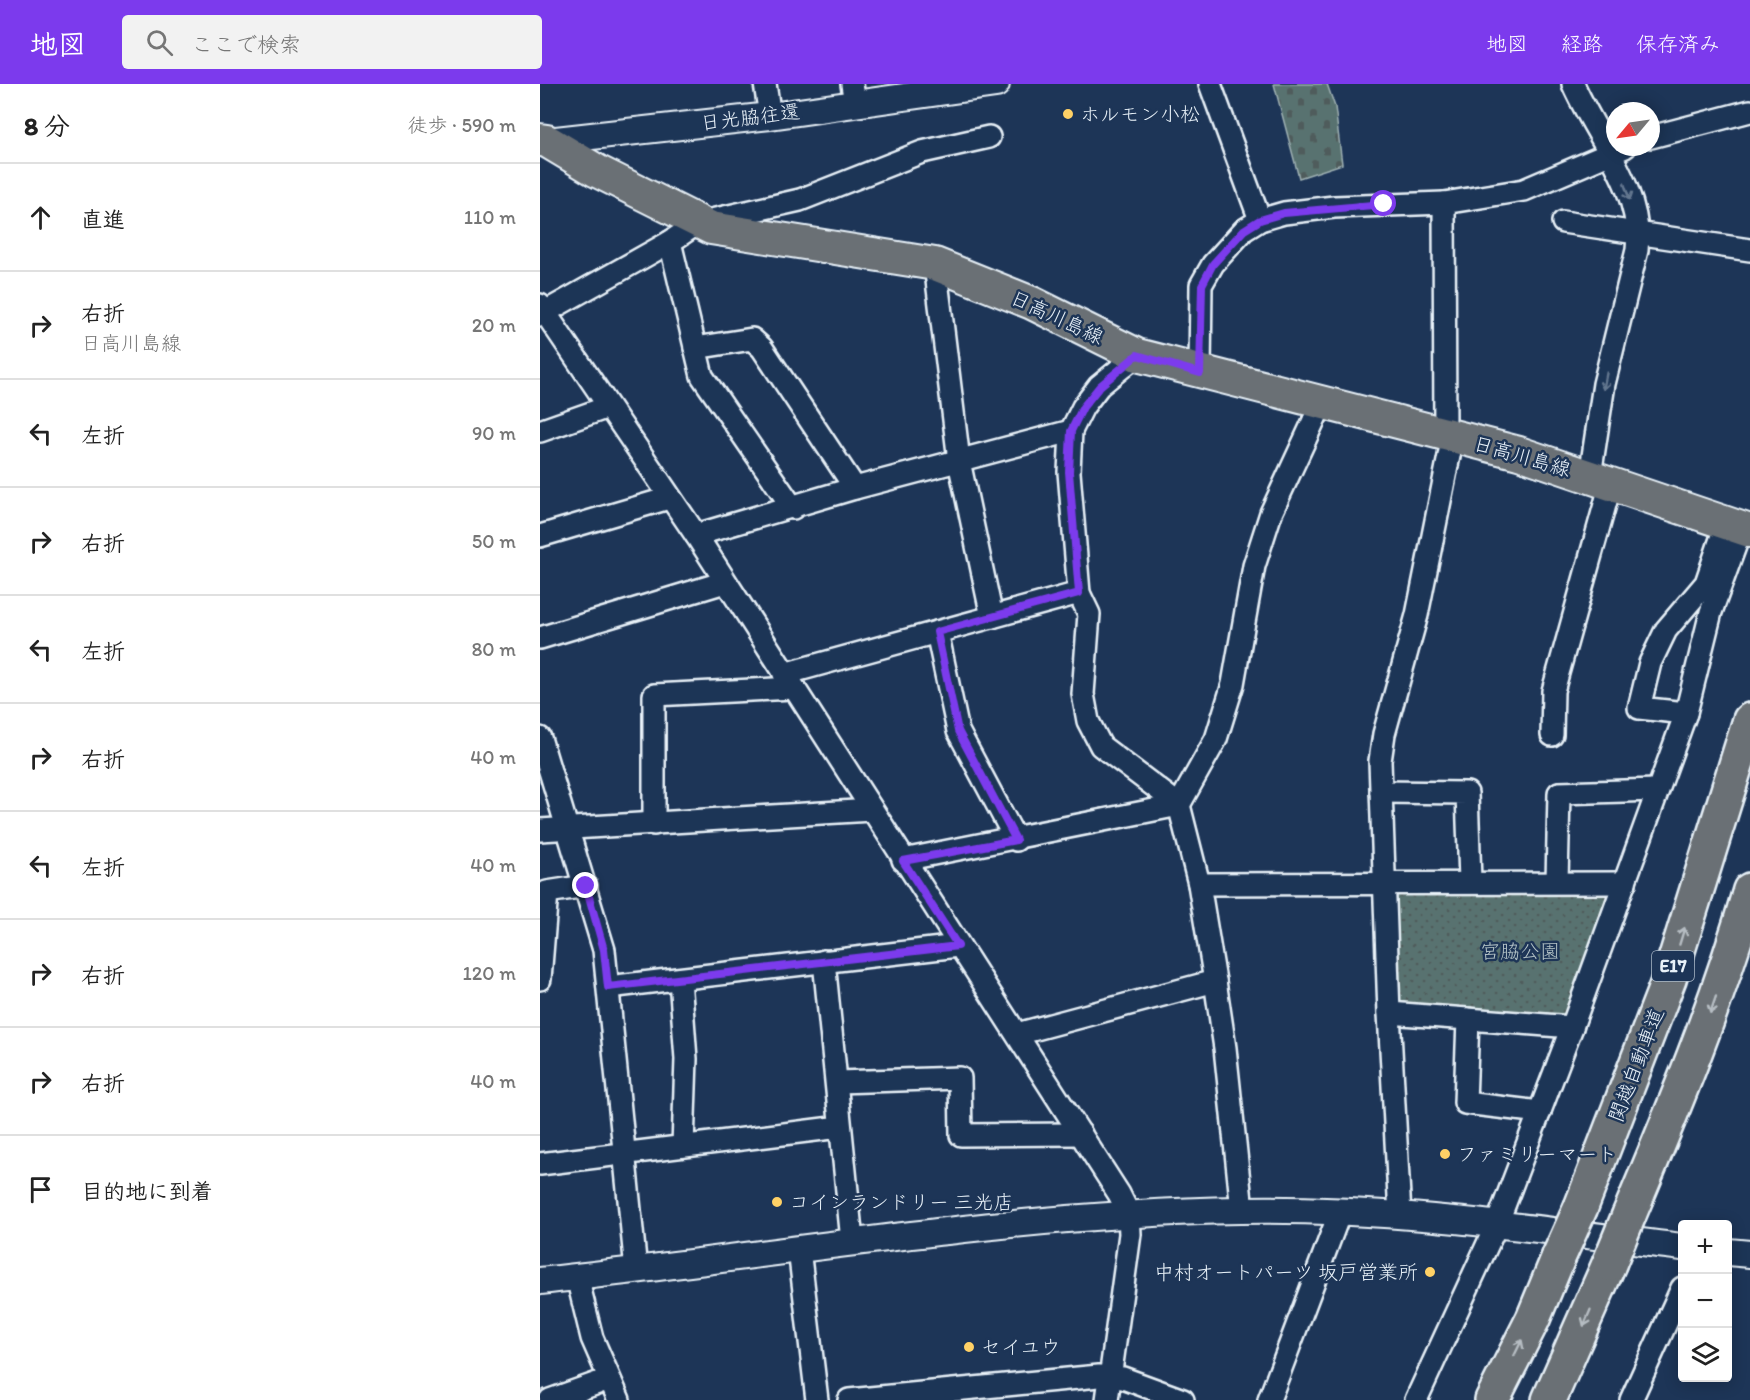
<!DOCTYPE html>
<html lang="ja">
<head>
<meta charset="utf-8">
<style>
	:root { --surface:#fff; --page:#f2f2f2; --text:#222; --muted:#767676; --line:#e0e0e0; --accent:#7c3aed }
	body { margin:0; font-family:Itim,"Klee One",sans-serif; background:var(--page); color:var(--text) }
	.controls { position:absolute; right:18px; bottom:18px; display:grid; overflow:hidden; border-radius:6px; box-shadow:0 3px 15px #0003 }
	.controls button { width:54px; height:54px; display:grid; place-items:center; padding:0; border:0; border-bottom:2px solid var(--line); background:var(--surface); color:var(--text); font:30px sans-serif }
	.compass { position:absolute; left:1066px; top:18px; width:54px; height:54px; border-radius:50%; background:var(--surface); box-shadow:0 3px 15px #0003; rotate:241deg }
	.stop { position:absolute; width:18px; height:18px; margin:-14px; border:4px solid #7c3aed; border-radius:50%; background:#fff }
	.stop.end { background:#7c3aed; border-color:#fff; box-shadow:0 2px 6px #0008 }
	.list { margin:0; padding:0; list-style:none }
	h2 { display:flex; justify-content:space-between; align-items:center; height:78px; margin:0; padding:0 24px; font-size:26px }
	h2 small { font-size:20px; font-weight:400; color:var(--muted) }
	.list li { display:grid; grid-template-columns:39px 1fr auto; gap:18px; align-items:center; box-sizing:border-box; height:108px; padding:0 24px; border-top:2px solid var(--line) }
	.list b { display:block; font-size:22px; white-space:nowrap }
	.list p { margin:0; font-size:20px; white-space:nowrap; color:var(--muted) }
	.list em { font-size:20px; font-style:normal; color:var(--muted) }
	.icon { flex:none; width:33px; height:33px; fill:none; stroke:currentColor; stroke-width:2; stroke-linecap:round; stroke-linejoin:round }
	.map { position:relative; flex:none; width:1210px; height:1316px; overflow:hidden }
	header { display:flex; align-items:center; gap:36px; box-sizing:border-box; height:84px; padding:0 30px; background:var(--accent); color:#fff }
	header strong { font-size:28px }
	nav { display:flex; gap:33px; margin-inline-start:auto; font-size:21px }
	.search { width:420px; height:54px; background:var(--page); display:flex; align-items:center; gap:15px; box-sizing:border-box; padding:0 21px; border-radius:6px; color:var(--muted); font-size:22px }
	main { display:flex }
	aside { flex:1; background:var(--surface) }
	.map>svg:first-child { display:block }
	.grass { fill:url(#grass-dots); stroke:#a0b2b4; stroke-width:1.5 }
	.cemetery { fill:url(#cemetery-stones); stroke:#a0b2b4; stroke-width:1.5 }
	.lines { fill:none; stroke-linecap:round; stroke-linejoin:round }
	.minor-casing { stroke:#e8f1f8; stroke-width:26 }
	.tertiary-casing { stroke:#e8f1f8; stroke-width:30 }
	.primary-casing { stroke:#e8f1f8; stroke-width:36 }
	.motorway-casing { stroke:#e8f1f8; stroke-width:38 }
	.minor { stroke:#1d3557; stroke-width:21 }
	.tertiary { stroke:#1d3557; stroke-width:26 }
	.primary { stroke:#6a7074; stroke-width:32 }
	.motorway { stroke:#6a7074; stroke-width:33 }
	.motorway-bridge-casing { stroke:#e8f1f8; stroke-width:38; stroke-linecap:butt }
	.motorway-bridge { stroke:#6a7074; stroke-width:33 }
	.oneway { stroke:#64778f }
	.oneway2 { stroke:#b6bdc3 }
	.route { stroke:#7c3aed; stroke-width:8 }
	.poi-dot { fill:#ffd166; stroke:#1d3557; stroke-width:2 }
	.labels { text-anchor:middle; dominant-baseline:central; stroke-width:5; stroke-linejoin:round; paint-order:stroke }
	.shield { fill:#1d3557; stroke:#abb9c8; stroke-width:1.5 }
	.shield-label { font-size:18px; font-weight:bold; fill:#e8f1f8 }
	.poi-label { font-size:20px; fill:#e8f1f8; stroke:#1d3557; text-anchor:start }
	.street-label { font-size:20px; fill:#e8f1f8; stroke:#1d3557 }
	.park-label { font-size:20px; fill:#b6c5c8; stroke:#1d3557 }
</style>
</head>
<body>
<header>
<strong>地図</strong>
<div class="search"><svg class="icon" aria-label="search" viewBox="0 0 24 24"><circle cx="10" cy="10" r="6"/><path d="M15 15l6 6"/></svg>ここで検索</div>
<nav><a>地図</a><a>経路</a><a>保存済み</a></nav>
</header>
<main>
<aside>
<h2>8 分<small>徒歩 · 590 m</small></h2>
<ul class="list">
<li><svg class="icon" aria-label="ahead" viewBox="0 0 24 24"><path d="M12 20V5M6 11l6-6 6 6"/></svg><div><b>直進</b></div><em>110 m</em></li>
<li><svg class="icon" aria-label="right" viewBox="0 0 24 24"><path d="M7 20v-9h11M14 6l5 5-5 5"/></svg><div><b>右折</b><p>日高川島線</p></div><em>20 m</em></li>
<li><svg class="icon" aria-label="left" viewBox="0 0 24 24"><path d="M17 20v-9H6M10 6l-5 5 5 5"/></svg><div><b>左折</b></div><em>90 m</em></li>
<li><svg class="icon" aria-label="right" viewBox="0 0 24 24"><path d="M7 20v-9h11M14 6l5 5-5 5"/></svg><div><b>右折</b></div><em>50 m</em></li>
<li><svg class="icon" aria-label="left" viewBox="0 0 24 24"><path d="M17 20v-9H6M10 6l-5 5 5 5"/></svg><div><b>左折</b></div><em>80 m</em></li>
<li><svg class="icon" aria-label="right" viewBox="0 0 24 24"><path d="M7 20v-9h11M14 6l5 5-5 5"/></svg><div><b>右折</b></div><em>40 m</em></li>
<li><svg class="icon" aria-label="left" viewBox="0 0 24 24"><path d="M17 20v-9H6M10 6l-5 5 5 5"/></svg><div><b>左折</b></div><em>40 m</em></li>
<li><svg class="icon" aria-label="right" viewBox="0 0 24 24"><path d="M7 20v-9h11M14 6l5 5-5 5"/></svg><div><b>右折</b></div><em>120 m</em></li>
<li><svg class="icon" aria-label="right" viewBox="0 0 24 24"><path d="M7 20v-9h11M14 6l5 5-5 5"/></svg><div><b>右折</b></div><em>40 m</em></li>
<li><svg class="icon" aria-label="arrive" viewBox="0 0 24 24"><path d="M6 21V4h12l-3 4 3 4H6"/></svg><div><b>目的地に到着</b></div></li>
</ul>
</aside>
<div class="map">
<svg width="1210" height="1316" viewBox="0 0 1210 1316">
	<defs>
		<pattern id="grass-dots" width="8" height="8" patternUnits="userSpaceOnUse" patternTransform="scale(1.5)"><rect width="8" height="8" fill="#59726f"/><path d="M2 2h.1M6 6h.1" fill="none" stroke="#4f5b5b" stroke-width="1.8" stroke-linecap="round"/></pattern>
		<pattern id="cemetery-stones" width="16" height="16" patternUnits="userSpaceOnUse" patternTransform="scale(1.5)"><rect width="16" height="16" fill="#59726f"/><path d="M2 7V4a2 2 0 0 1 4 0v3zM10 15v-3a2 2 0 0 1 4 0v3z" fill="#4f5b5b"/></pattern>
	</defs>
	<rect width="100%" height="100%" fill="#1d3557"/>
	<filter id="ink" filterUnits="userSpaceOnUse"><feTurbulence type="fractalNoise" baseFrequency=".0167" numOctaves="2"/><feDisplacementMap in="SourceGraphic" scale="12" xChannelSelector="R" yChannelSelector="G"/><feConvolveMatrix kernelMatrix="1 2 1 2 8 2 1 2 1" color-interpolation-filters="sRGB"/></filter>
	<g filter="url(#ink)">
		<!-- grass -->
		<polygon class="grass" points="855,804 1069,805 1027,930 1018,935 862,921 856,916"/>
		<!-- cemetery -->
		<polygon class="cemetery" points="734,0 787,0 795,23 802,80 759,94"/>
		<g class="lines">
			<!-- minor casing -->
			<g class="minor-casing">
				<g id="minor">
					<polyline points="225,0 230,32"/>
					<polyline points="312,0 315,20"/>
					<polyline points="670,0 720,136"/>
					<path d="M1033 0C1056 53 1103 106 1097 166L1064 300 1050 392"/>
					<polyline points="1111,53 1210,27"/>
					<polyline points="1023,138 1210,166"/>
					<polyline points="130,158 162,292 253,424"/>
					<polyline points="395,180 419,377 452,533"/>
					<polyline points="0,221 156,451 579,1110 589,1130 590,1150 567,1316"/>
					<polyline points="0,231 130,158 158,139 260,116 382,68 449,53"/>
					<polyline points="155,264 212,255 222,264 315,404"/>
					<polyline points="597,271 559,302 543,323 531,347 529,388 539,509 549,530 543,610 548,637 561,662 639,721 659,800 675,897 685,964 702,1126"/>
					<polyline points="660,289 661,201 673,180 704,146 720,136 744,129 794,123 904,119"/>
					<polyline points="0,347 68,323"/>
					<polyline points="905,350 904,119 984,106 1085,63"/>
					<polyline points="156,451 315,404 531,347"/>
					<polyline points="0,452 129,414"/>
					<polyline points="397,548 418,647 476,756"/>
					<polyline points="0,554 185,498"/>
					<polyline points="244,590 539,509"/>
					<polyline points="1146,629 1099,624 1110,579 1126,546 1166,499 1187,437"/>
					<polyline points="1012,651 1013,607 1071,399"/>
					<polyline points="0,654 64,866 96,1186"/>
					<polyline points="841,708 927,709 930,797"/>
					<polyline points="114,740 114,611 253,604"/>
					<polyline points="0,746 332,726"/>
					<polyline points="363,776 639,721 676,655 693,600 714,482 731,429 782,319"/>
					<polyline points="1017,797 1019,709 1117,706"/>
					<polyline points="659,800 1085,799"/>
					<polyline points="284,877 312,1157"/>
					<polyline points="0,895 7,808 46,802"/>
					<polyline points="140,895 146,975 143,1062"/>
					<polyline points="68,903 418,862"/>
					<polyline points="849,929 1032,943"/>
					<polyline points="928,935 925,1019 1000,1028"/>
					<polyline points="477,950 675,897"/>
					<polyline points="298,998 420,994 421,1051 541,1050"/>
					<polyline points="0,1080 300,1043"/>
					<polyline points="860,1131 849,929 840,677 844,650 877,531 913,352"/>
					<polyline points="259,1165 277,1316"/>
					<polyline points="37,1193 52,1254 79,1316"/>
					<polyline points="10,1316 69,1295"/>
					<polyline points="309,1316 559,1292 583,1294 643,1316"/>
					<polyline points="729,1316 800,1128"/>
					<polyline points="876,1316 957,1140 1032,943 1146,629 1171,528 1202,443"/>
					<polyline points="1091,1316 1142,1204"/>
				</g>
			</g>
			<!-- tertiary casing -->
			<g class="tertiary-casing">
				<g id="tertiary">
					<polyline points="7,57 230,32 456,0"/>
					<polyline points="1188,1168 1210,1170"/>
					<path d="M0 1197C233 1172 465 1130 700 1126 848 1123 996 1145 1142 1163"/>
				</g>
			</g>
			<!-- primary casing -->
			<g class="primary-casing">
				<polyline id="primary" points="0,56 7,57 57,87 171,144 395,180 492,219 597,271 979,369 1210,447"/>
			</g>
			<!-- motorway casing -->
			<g class="motorway-casing">
				<g id="motorway">
					<polyline points="1041,1123 1129,895 1210,636"/>
					<path d="M1089 1131C1134 1024 1178 918 1210 806"/>
					<polyline points="952,1316 993,1235 1019,1172"/>
					<polyline points="1009,1316 1069,1180"/>
				</g>
			</g>
			<!-- minor -->
			<use href="#minor" class="minor"/>
			<!-- tertiary -->
			<use href="#tertiary" class="tertiary"/>
			<!-- primary -->
			<use href="#primary" class="primary"/>
			<!-- motorway -->
			<use href="#motorway" class="motorway"/>
			<!-- motorway-bridge casing -->
			<g class="motorway-bridge-casing">
				<g id="motorway-bridge">
					<polyline points="1019,1172 1041,1123"/>
					<polyline points="1069,1180 1089,1131"/>
				</g>
			</g>
			<!-- motorway-bridge -->
			<use href="#motorway-bridge" class="motorway-bridge"/>
		</g>
		<!-- one-way arrows -->
		<defs><path id="oneway-shaft" d="M-6 0H5M1.5-3L5.5 0L1.5 3" fill="none" stroke-width="1.6" stroke-linecap="round" stroke-linejoin="round" transform="scale(1.5)"/></defs>
		<g class="oneway">
			<use href="#oneway-shaft" transform="translate(1087 108) rotate(71)"/>
			<use href="#oneway-shaft" transform="translate(1065 297) rotate(101)"/>
		</g>
		<g class="oneway2">
			<use href="#oneway-shaft" transform="translate(1142 852) rotate(-73)"/>
			<use href="#oneway-shaft" transform="translate(1173 921) rotate(109)"/>
			<use href="#oneway-shaft" transform="translate(1047 1234) rotate(113)"/>
			<use href="#oneway-shaft" transform="translate(978 1264) rotate(-64)"/>
		</g>
	</g>
	<g class="lines" filter="url(#ink)">
		<!-- route -->
		<polyline class="route" points="46,802 64,866 68,903 418,862 363,777 476,756 418,647 397,548 539,509 529,388 531,347 543,323 560,302 597,271 660,289 662,201 673,180 704,146 720,136 744,129 844,120"/>
	</g>
	<!-- markers -->
	<g class="poi-dot">
		<circle cx="528" cy="30" r="6"/>
		<circle cx="905" cy="1070" r="6"/>
		<circle cx="237" cy="1118" r="6"/>
		<circle cx="890" cy="1188" r="6"/>
		<circle cx="429" cy="1263" r="6"/>
	</g>
	<g class="labels">
		<!-- shield labels -->
		<rect class="shield" x="1112" y="867" width="42" height="30" rx="4.5"/>
		<g class="shield-label">
			<text x="1133" y="882">E17</text>
		</g>
		<!-- poi labels -->
		<g class="poi-label">
			<text x="540" y="30">ホルモン小松</text>
			<text x="917" y="1070">ファミリーマート</text>
			<text x="249" y="1118">コインランドリー 三光店</text>
			<text x="878" y="1188" text-anchor="end">中村オートパーツ 坂戸営業所</text>
			<text x="441" y="1263">セイユウ</text>
		</g>
		<!-- street labels -->
		<g class="street-label">
			<text transform="translate(210 33) rotate(-7)">日光脇往還</text>
			<text transform="translate(517 233) rotate(25)">日高川島線</text>
			<text transform="translate(982 372) rotate(16)">日高川島線</text>
			<text transform="translate(1096 981) rotate(-69)">関越自動車道</text>
		</g>
		<!-- park labels -->
		<g class="park-label">
			<text x="980" y="867">宮脇公園</text>
		</g>
	</g>
</svg>
<div class="controls">
<button>+</button>
<button>−</button>
<button><svg class="icon" aria-label="layers" viewBox="0 0 24 24"><path d="M12 4l9 5-9 5-9-5zM3 14l9 5 9-5"/></svg></button>
</div>
<svg class="compass" viewBox="-18 -18 36 36"><path d="M0-13l5 13h-10z" fill="#e53935"/><path d="M0 13l5-13h-10z" fill="#767676"/></svg>
<div class="stop" style="left:844px;top:120px"></div>
<div class="stop end" style="left:46px;top:802px"></div>
</div>
</main>
</body>
</html>
